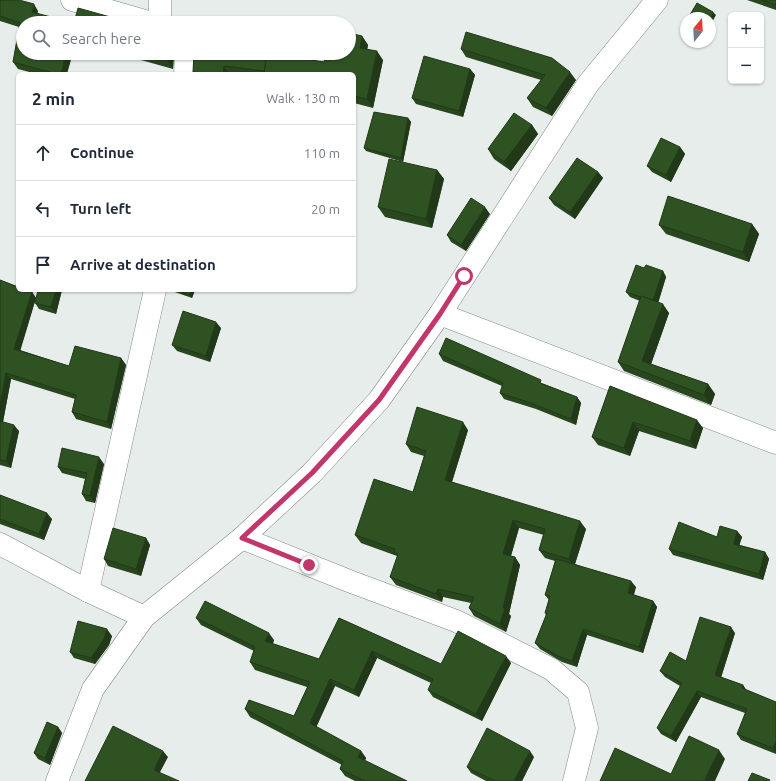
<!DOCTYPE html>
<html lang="en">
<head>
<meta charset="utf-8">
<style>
	:root { --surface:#fff; --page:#f2f2f3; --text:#1f2937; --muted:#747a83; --line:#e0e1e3 }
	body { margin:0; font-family:Ubuntu,sans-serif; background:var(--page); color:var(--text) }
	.controls { position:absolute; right:12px; top:12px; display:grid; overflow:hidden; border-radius:6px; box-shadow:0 1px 3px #0004 }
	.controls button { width:36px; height:36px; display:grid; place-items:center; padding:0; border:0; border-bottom:1px solid var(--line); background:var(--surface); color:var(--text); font:20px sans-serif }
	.compass { position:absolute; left:680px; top:12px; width:36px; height:36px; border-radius:50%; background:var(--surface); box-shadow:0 1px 3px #0004; rotate:18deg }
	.stop { position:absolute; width:12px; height:12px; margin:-9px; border:3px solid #c2366b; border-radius:50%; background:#fff }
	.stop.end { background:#c2366b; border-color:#fff; box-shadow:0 1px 4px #0008 }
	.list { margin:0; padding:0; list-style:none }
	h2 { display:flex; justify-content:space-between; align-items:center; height:52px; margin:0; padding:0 16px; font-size:17px }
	h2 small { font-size:13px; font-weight:400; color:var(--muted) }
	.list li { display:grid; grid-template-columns:26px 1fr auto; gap:12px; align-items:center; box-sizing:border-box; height:56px; padding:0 16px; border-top:1px solid var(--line) }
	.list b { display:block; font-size:15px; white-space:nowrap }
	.list em { font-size:13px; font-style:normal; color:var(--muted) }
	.icon { flex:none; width:22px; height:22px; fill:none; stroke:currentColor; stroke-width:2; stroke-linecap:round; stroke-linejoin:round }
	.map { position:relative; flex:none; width:776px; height:781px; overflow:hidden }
	.search { position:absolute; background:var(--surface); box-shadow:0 1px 3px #0004; left:16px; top:16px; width:340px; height:44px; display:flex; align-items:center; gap:10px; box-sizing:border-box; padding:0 14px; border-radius:22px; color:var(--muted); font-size:15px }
	.panel { position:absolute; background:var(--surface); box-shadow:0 1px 3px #0004; left:16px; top:72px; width:340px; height:220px; border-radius:6px }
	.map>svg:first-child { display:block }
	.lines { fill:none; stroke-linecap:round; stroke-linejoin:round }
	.minor-casing { stroke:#848987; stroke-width:23 }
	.minor { stroke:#fff; stroke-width:22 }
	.wall { fill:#28471e }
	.shaded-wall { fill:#213918 }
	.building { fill:#2f5223; stroke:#213918 }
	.route { stroke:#c2366b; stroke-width:5 }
</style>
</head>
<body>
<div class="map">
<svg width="776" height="781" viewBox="0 0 776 781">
	<rect width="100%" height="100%" fill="#e7edeb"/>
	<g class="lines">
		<!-- minor casing -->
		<g class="minor-casing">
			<g id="minor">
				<polyline points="72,0 152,23"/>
				<polyline points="160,23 160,0"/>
				<polyline points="185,74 186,53"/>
				<polyline points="440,314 776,443"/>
				<polyline points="242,538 349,581 456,621 551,669 578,692 587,728 574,781"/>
				<polyline points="0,544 88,591 144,617"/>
				<polyline points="88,591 155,290"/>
				<polyline points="57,781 93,689 144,617 242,538 312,473 379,400 440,314 588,84 657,0"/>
			</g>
		</g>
		<!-- minor -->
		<use href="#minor" class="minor"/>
	</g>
	<!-- wall -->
	<g class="wall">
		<polygon points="0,0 38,11 23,23 67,74 37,74 18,69 13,62 19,27 0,21"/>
		<polygon points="747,0 776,0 776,10"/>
		<polygon points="362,36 368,45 367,49 383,60 373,108 354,103 354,74 244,74 228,72 228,74 194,74 193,72 194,53 270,53 270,54 324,62"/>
		<polygon points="461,49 576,80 552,116 533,107 527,98 541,80 466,57"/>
		<polygon points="116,53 174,53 173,69"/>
		<polygon points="470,69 475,75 463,117 416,104 412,98"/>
		<polygon points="408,118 411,122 403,162 366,151 364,148"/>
		<polygon points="532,125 538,134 511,171 494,159 488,149"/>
		<polygon points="680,147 685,154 671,182 652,172 647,166"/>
		<polygon points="437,170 444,179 432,228 385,217 378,207"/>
		<polygon points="598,172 603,178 575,219 554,205 549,198"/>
		<polygon points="490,214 466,251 451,242 447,235"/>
		<polygon points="752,224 759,234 749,262 666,234 659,225"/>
		<polygon points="644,268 663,271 666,277 658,302 669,313 651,364 708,384 715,394 711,405 624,371 618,362 640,301 630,297 626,292"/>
		<polygon points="0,280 32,292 36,298 20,350 69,366 121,358 126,365 111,429 76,419 72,412 75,399 11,379 3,422 19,431 11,468 0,465"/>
		<polygon points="62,290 56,314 39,309 35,303"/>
		<polygon points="169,290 195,290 192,298"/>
		<polygon points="221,328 210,362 177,351 172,345"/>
		<polygon points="439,354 544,384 577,397 581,403 576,425 536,409 504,399 500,393 502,386 443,361"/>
		<polygon points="610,386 703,428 696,449 639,431 630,456 598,445 592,437"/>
		<polygon points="468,430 452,482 586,529 575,564 636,587 634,595 653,601 657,607 643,653 587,635 577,667 562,662 540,649 535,643 546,615 545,613 549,600 545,595 555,561 545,558 539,550 544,535 519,528 511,556 515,557 520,565 509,614 511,616 506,632 474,616 469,608 471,603 443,597 442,602 396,585 390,577 397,557 397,556 361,543 355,535 413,492 424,456 411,452 406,444"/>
		<polygon points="104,464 95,503 86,501 82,494 85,479 62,473 58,467"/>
		<polygon points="0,495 52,519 44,540 0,524"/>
		<polygon points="737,531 742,537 739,545 765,552 769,559 763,580 673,555 669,549 717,537"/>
		<polygon points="146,538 150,545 141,576 108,566 104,559"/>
		<polygon points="196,618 274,640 273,644 319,659 339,618 441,664 511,663 482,721 433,697 428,690 431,683 377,658 359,697 335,686 316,727 361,751 366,758 365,761 407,781 355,781 345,776 340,769 342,765 250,717 245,709 294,716 307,687 255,670 250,662 254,651 201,625"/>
		<polygon points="735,633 721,677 743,685 746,690 776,702 776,754 741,740 737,734 745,713 701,697 676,742 661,734 657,728 680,686 665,677 660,671 686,661"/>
		<polygon points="112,636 109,645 95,664 74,658 70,652"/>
		<polygon points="58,727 62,733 50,765 38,759 34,753"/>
		<polygon points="534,757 522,781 486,781 471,773 467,767"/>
	</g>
	<!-- shaded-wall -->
	<g class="shaded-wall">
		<polygon points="34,4 38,11 37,19 32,12"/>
		<polygon points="713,12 716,15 710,26 710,18"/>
		<polygon points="362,36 368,45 366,56 360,48"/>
		<polygon points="377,51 383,60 373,108 367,99"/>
		<polygon points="66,53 73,53 67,74 61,74"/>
		<polygon points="166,53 174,53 173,69 166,59"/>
		<polygon points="224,66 228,72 228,74 223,74"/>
		<polygon points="470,69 475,75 463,117 459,111"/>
		<polygon points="570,72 576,80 552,116 546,108"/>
		<polygon points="408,118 411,122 403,162 401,158"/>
		<polygon points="532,125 538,134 511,171 504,162"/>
		<polygon points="680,147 685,154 671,182 666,175"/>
		<polygon points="437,170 444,179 432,228 426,219"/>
		<polygon points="598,172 603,178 575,219 570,212"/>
		<polygon points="485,207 490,214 466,251 461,245"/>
		<polygon points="752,224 759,234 749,262 743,252"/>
		<polygon points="663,271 666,277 657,307 653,302"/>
		<polygon points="56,290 62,290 56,314 51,307"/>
		<polygon points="191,290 195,290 192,298 190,295"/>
		<polygon points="32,292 36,298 19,355 14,349"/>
		<polygon points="663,304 669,313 649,370 642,361"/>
		<polygon points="216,322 221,328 210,362 206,356"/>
		<polygon points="121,358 126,365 111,429 107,422"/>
		<polygon points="6,373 11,379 2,427 0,425 0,407"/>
		<polygon points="708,384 715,394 711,405 704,395"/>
		<polygon points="577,397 581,403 576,425 571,419"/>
		<polygon points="697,420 703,428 696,449 690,441"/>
		<polygon points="463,422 468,430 450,488 445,480"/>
		<polygon points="633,422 639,431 630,456 624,448"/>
		<polygon points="14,425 19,431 11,468 6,461"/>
		<polygon points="99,457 104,464 95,503 90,496"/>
		<polygon points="47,513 52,519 44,540 39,534"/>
		<polygon points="513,520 519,528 509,562 503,554"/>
		<polygon points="580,521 586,529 574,567 569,559"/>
		<polygon points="737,531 742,537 738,550 734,544"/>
		<polygon points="146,538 150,545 141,576 136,569"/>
		<polygon points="765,552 769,559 763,580 759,574"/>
		<polygon points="515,557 520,565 509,614 511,616 506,632 500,624 503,608"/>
		<polygon points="631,581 636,587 632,599 628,593"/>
		<polygon points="438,589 443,597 442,602 436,594"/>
		<polygon points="653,601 657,607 643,653 639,647"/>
		<polygon points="731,627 735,633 720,681 715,675"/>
		<polygon points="107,629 112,636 109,645 95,664 91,658"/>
		<polygon points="583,629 587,635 577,667 572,661"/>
		<polygon points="269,633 274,640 270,649 265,641"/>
		<polygon points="372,651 377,658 359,697 354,690"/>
		<polygon points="506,656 511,663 482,721 476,714"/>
		<polygon points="330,679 335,686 315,730 310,723"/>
		<polygon points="743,685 747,691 742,688"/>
		<polygon points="697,691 701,697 676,742 671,736"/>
		<polygon points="58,727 62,733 50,765 45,758"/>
		<polygon points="776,741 776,752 773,748"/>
		<polygon points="719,750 725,759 715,781 704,781"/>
		<polygon points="163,751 168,757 158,776 154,770"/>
		<polygon points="361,751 366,758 363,764 358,757"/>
		<polygon points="530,751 534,757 522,781 514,781"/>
	</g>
	<!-- building -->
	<g class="building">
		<polygon points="0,0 19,0 34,4 32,12 74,23 23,23 23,53 66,53 61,74 57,74 13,62 20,23 0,16"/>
		<polygon points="762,0 776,0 776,5"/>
		<polygon points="697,3 713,12 710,18 688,18"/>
		<polygon points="78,8 132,23 74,23"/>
		<polygon points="466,32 552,58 570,72 546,108 527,98 545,75 461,49"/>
		<polygon points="349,33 362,36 360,48 377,51 367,99 354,96 354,74 264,74 267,53 324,62 326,53 349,53"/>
		<polygon points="144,53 166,53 166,59"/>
		<polygon points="194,53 267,53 264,71 224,66 223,74 210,74 193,72"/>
		<polygon points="424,56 470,69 459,111 412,98"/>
		<polygon points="374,112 408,118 401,158 364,148"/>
		<polygon points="514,113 532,125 504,162 488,149"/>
		<polygon points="661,138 680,147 666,175 647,166"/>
		<polygon points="577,158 598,172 570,212 549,198"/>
		<polygon points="389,159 437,170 426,219 378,207"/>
		<polygon points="668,196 752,224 743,252 659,225"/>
		<polygon points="471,198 485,207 461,245 447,235"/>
		<polygon points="636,265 644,268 646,265 663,271 653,300 641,296 641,297 626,292"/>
		<polygon points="0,280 18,287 18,290 27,290 32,292 14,349 69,366 75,346 121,358 107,422 72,412 76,395 6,373 0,407"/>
		<polygon points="38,290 56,290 51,307 35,303"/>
		<polygon points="176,290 191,290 190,295"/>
		<polygon points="641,296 663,304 642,361 708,384 704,395 618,362"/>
		<polygon points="183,311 216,322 206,356 172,345"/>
		<polygon points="446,338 541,380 540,383 577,397 571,419 531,403 500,393 503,383 439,354"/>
		<polygon points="610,386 697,420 690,441 633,422 624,448 592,437"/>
		<polygon points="417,407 463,422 445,480 580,521 569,559 539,550 545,529 513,520 503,554 515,557 503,608 505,608 500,624 469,608 474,597 438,589 436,594 390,577 398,554 394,553 395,549 355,535 374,479 413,492 426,451 406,444"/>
		<polygon points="0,421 14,425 6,461 0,460"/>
		<polygon points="62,448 99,457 90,496 82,494 87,473 58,467"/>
		<polygon points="0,495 47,513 39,534 0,519"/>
		<polygon points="679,522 717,537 720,526 737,531 734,544 765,552 759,574 669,549"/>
		<polygon points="113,528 146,538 136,569 104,559"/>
		<polygon points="556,559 631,581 628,593 653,601 639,647 583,629 572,661 558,656 535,643 547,613 545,613 550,596 545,595"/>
		<polygon points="205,601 269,633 265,641 319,659 339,618 441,664 458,631 506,656 476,714 428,690 433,679 372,651 354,690 330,679 310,723 361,751 358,757 407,781 365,781 340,769 343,761 245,709 249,700 294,716 310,682 250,662 255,647 196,618"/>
		<polygon points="700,617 731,627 715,675 743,685 742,688 776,702 776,741 773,748 737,734 747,709 697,691 671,736 657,728 682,683 660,671 670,652 686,661"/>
		<polygon points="78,621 107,629 104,639 91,658 70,652"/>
		<polygon points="47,722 58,727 45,758 34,753"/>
		<polygon points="113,726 163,751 154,770 179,781 85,781"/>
		<polygon points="487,728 530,751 514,781 495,781 467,767"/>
		<polygon points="689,736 719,750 704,781 600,781 615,748 671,774"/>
		<polygon points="752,773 770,780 769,781 748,781"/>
	</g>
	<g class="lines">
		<!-- route -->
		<polyline class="route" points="309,565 242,538 312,473 379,400 440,314 464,276"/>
	</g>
</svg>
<div class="controls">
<button>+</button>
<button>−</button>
</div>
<svg class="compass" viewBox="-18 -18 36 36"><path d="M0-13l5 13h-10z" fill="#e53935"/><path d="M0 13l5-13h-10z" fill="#747a83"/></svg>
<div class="stop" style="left:464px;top:276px"></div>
<div class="stop end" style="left:309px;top:565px"></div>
<div class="search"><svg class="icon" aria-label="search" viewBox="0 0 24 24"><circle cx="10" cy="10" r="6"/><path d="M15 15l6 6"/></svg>Search here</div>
<section class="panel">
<h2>2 min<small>Walk · 130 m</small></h2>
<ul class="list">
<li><svg class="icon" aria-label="ahead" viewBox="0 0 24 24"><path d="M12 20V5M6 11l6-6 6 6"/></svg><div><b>Continue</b></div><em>110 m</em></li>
<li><svg class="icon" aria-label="left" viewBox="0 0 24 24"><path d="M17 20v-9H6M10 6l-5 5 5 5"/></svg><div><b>Turn left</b></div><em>20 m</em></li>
<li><svg class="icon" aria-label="arrive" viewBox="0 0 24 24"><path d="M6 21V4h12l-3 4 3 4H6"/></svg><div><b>Arrive at destination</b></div></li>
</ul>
</section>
</div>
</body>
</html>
